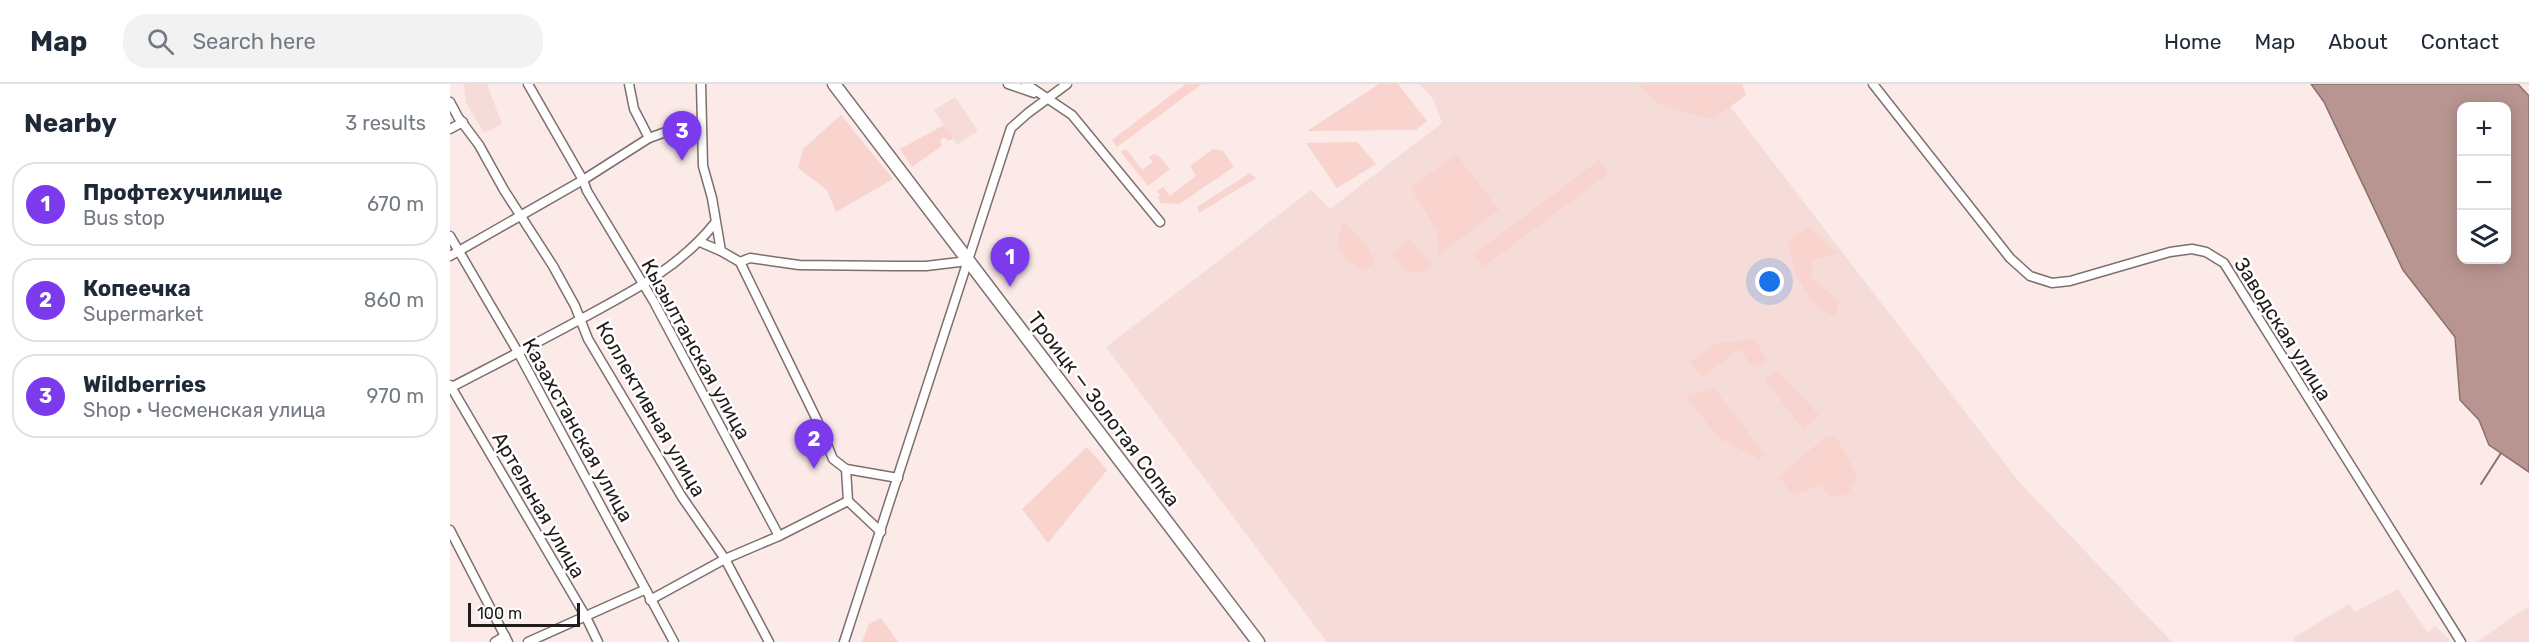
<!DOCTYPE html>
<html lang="en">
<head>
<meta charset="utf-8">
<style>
	:root { --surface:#fff; --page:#f2f2f3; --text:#1f2937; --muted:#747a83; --line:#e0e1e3; --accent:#7c3aed }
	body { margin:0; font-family:Rubik,sans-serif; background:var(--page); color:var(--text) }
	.controls { position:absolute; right:18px; top:18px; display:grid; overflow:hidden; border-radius:12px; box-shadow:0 3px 15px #0003 }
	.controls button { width:54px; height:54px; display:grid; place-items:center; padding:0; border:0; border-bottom:2px solid var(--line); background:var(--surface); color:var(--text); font:30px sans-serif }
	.scale { position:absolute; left:18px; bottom:15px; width:112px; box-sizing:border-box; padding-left:6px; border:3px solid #211c1b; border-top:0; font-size:16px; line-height:21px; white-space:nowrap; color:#211c1b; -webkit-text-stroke:4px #fff; paint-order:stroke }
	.you { position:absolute; left:1320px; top:198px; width:21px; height:21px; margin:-15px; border:4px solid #fff; border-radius:50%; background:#1a73e8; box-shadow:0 0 0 9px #1a73e833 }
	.badge { display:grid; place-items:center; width:39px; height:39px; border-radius:50%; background:var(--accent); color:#fff; font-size:20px; font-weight:700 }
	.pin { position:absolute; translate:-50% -50px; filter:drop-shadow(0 2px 3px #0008) }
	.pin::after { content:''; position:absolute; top:32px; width:21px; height:18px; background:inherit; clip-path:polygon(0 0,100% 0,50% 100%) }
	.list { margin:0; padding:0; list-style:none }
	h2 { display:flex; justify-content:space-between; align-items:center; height:78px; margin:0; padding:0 24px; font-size:26px }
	h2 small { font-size:20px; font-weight:400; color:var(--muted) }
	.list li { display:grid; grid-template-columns:39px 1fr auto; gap:18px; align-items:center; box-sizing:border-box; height:84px; margin:0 12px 12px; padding:0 12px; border:2px solid var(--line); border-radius:24px }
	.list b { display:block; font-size:22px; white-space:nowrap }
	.list p { margin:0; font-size:20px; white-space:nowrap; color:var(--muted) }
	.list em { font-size:20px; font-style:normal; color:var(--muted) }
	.icon { flex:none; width:33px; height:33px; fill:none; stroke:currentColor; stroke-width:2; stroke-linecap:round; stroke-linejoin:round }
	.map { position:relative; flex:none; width:2079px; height:558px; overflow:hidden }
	header { display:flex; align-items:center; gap:36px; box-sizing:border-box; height:84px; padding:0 30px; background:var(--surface); border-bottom:2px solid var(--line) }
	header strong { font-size:28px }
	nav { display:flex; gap:33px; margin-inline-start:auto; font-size:21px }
	.search { width:420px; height:54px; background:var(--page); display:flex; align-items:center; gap:15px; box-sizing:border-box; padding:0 21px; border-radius:24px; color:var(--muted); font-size:22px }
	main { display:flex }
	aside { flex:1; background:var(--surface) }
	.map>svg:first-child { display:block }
	.built { fill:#f5dcd8 }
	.green { fill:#f9d3ce }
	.water { fill:#b89590; stroke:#8b716d; stroke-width:1.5; fill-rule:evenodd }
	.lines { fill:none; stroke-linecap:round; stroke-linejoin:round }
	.stream { stroke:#8b716d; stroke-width:2 }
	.street-casing { stroke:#7d6f6c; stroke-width:11 }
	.secondary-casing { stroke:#7d6f6c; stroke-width:15 }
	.street { stroke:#fff; stroke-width:8 }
	.secondary { stroke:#fff; stroke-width:12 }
	.labels { text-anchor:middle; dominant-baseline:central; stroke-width:5; stroke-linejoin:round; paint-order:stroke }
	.street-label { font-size:20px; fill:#211c1b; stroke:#fff }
</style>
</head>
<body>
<header>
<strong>Map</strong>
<div class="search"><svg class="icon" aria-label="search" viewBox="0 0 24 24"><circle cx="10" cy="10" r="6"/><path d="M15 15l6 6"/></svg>Search here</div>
<nav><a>Home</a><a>Map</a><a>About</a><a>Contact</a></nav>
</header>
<main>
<aside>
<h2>Nearby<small>3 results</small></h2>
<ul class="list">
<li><span class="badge">1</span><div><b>Профтехучилище</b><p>Bus stop</p></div><em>670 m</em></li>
<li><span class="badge">2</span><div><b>Копеечка</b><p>Supermarket</p></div><em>860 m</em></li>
<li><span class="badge">3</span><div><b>Wildberries</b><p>Shop · Чесменская улица</p></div><em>970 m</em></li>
</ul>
</aside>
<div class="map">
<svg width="2079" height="558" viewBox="0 0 2079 558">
	<rect width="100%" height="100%" fill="#fbeae8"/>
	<!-- built -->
	<g class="built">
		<polygon points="14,0 37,0 52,40 34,49 16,18"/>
		<polygon points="969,0 1263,0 1569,398 1722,558 877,558 656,263 861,106 880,125 992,39 983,15"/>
		<polygon points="505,13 528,47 507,61 484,26"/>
		<polygon points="1948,505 1978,549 1985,542 2000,556 1999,558 1845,558 1843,554 1899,520 1905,528"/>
		<polygon points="2079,522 2079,558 2027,558 2051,541"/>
	</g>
	<!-- green -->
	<g class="green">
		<polygon points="736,0 752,0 667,63 662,56"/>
		<polygon points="929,0 948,0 977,37 966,46 857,47"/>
		<polygon points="1188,0 1292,0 1296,11 1265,34 1248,32 1207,19"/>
		<polygon points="391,31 443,95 386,128 377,106 348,84 353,65"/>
		<polygon points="494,41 503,54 499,57 494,53 490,56 492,62 462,83 450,65"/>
		<polygon points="907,58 926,80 887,104 856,59"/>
		<polygon points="676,65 692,86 703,78 699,73 704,70 709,72 720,85 698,102 671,68"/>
		<polygon points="763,65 773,67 784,83 729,120 711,119 708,114 710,111 707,107 713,103 720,112 746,92 740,82"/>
		<polygon points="1006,70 1049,126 989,171 987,147 961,104"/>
		<polygon points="1149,76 1159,89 1033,183 1024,170"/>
		<polygon points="800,89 806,94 749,129 747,123"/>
		<polygon points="893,137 917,162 926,178 913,186 896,176 887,160"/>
		<polygon points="1359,143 1387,169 1364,176 1360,193 1388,216 1386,233 1366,223 1344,188 1338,156"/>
		<polygon points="959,155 983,182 972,189 955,187 942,170"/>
		<polygon points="1305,255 1318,278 1304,284 1289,265 1253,293 1240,278 1266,259"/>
		<polygon points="1327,287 1369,331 1354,346 1315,296"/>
		<polygon points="1263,303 1315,370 1310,375 1269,354 1236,313"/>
		<polygon points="1386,352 1407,392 1397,411 1379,412 1370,401 1344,412 1329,393 1375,353"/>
		<polygon points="637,363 657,386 598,459 572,425"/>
		<polygon points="431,534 448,558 412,558 419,540"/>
	</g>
	<!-- water -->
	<path class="water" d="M1861 0H2068L2079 12V388L2039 361 2029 336 2010 316 2005 253 1953 186 1874 18ZM2012 22H2056V176H2012Z"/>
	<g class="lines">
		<!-- stream -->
		<polyline class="stream" points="2031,400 2051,369"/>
		<!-- street casing -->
		<g class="street-casing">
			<g id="street">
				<polyline points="78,0 133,96 137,107 204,218 329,452 398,417 396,385"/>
				<polyline points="179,0 184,25 199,54"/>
				<polyline points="251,0 253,82 262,114 271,167 290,178 367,336 383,375 396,385 448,394"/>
				<polyline points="558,0 584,9"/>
				<polyline points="576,0 622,31 710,138"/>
				<polyline points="1423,0 1560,174 1580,192 1602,199 1620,197 1720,168 1742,165 1756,168 1774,179 2011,558"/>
				<polyline points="0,18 8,33 29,61 54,106 103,182 125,222 138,255 232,413 275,475 319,558"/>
				<polyline points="0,45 13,38"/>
				<polyline points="0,152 69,270 224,558"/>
				<polyline points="250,158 271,167"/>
				<polyline points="0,172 133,96 199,54 224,45 251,48"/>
				<polyline points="290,178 300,174 349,181 444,182 476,182 518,177"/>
				<polyline points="0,301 136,533 148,558"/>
				<path d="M0 304C44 281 87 259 131 235 181 208 229 184 265 139"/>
				<polyline points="398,417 431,448"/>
				<polyline points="0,446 58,558"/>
				<polyline points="200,516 275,475 329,452"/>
				<polyline points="45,558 55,552"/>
				<polyline points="78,558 194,506"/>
				<polyline points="394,558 561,44 578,29 617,0"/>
			</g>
		</g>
		<!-- secondary casing -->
		<g class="secondary-casing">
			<polyline id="secondary" points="384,0 808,558"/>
		</g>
		<!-- street -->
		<use href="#street" class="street"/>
		<!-- secondary -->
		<use href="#secondary" class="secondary"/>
	</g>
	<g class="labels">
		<!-- street labels -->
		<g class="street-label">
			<text transform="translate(1833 245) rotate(58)">Заводская улица</text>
			<text transform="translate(246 265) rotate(61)">Кызылтанская улица</text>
			<text transform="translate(201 325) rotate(60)">Коллективная улица</text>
			<text transform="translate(654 325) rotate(53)">Троицк — Золотая Сопка</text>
			<text transform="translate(128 346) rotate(61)">Казахстанская улица</text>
			<text transform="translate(89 421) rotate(60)">Артельная улица</text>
		</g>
	</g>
</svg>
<div class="controls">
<button>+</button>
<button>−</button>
<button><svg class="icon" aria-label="layers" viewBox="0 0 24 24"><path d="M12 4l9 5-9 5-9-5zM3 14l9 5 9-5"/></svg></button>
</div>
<div class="scale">100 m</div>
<div class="you"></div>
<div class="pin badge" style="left:560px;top:203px">1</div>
<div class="pin badge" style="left:364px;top:385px">2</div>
<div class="pin badge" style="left:232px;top:77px">3</div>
</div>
</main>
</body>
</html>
